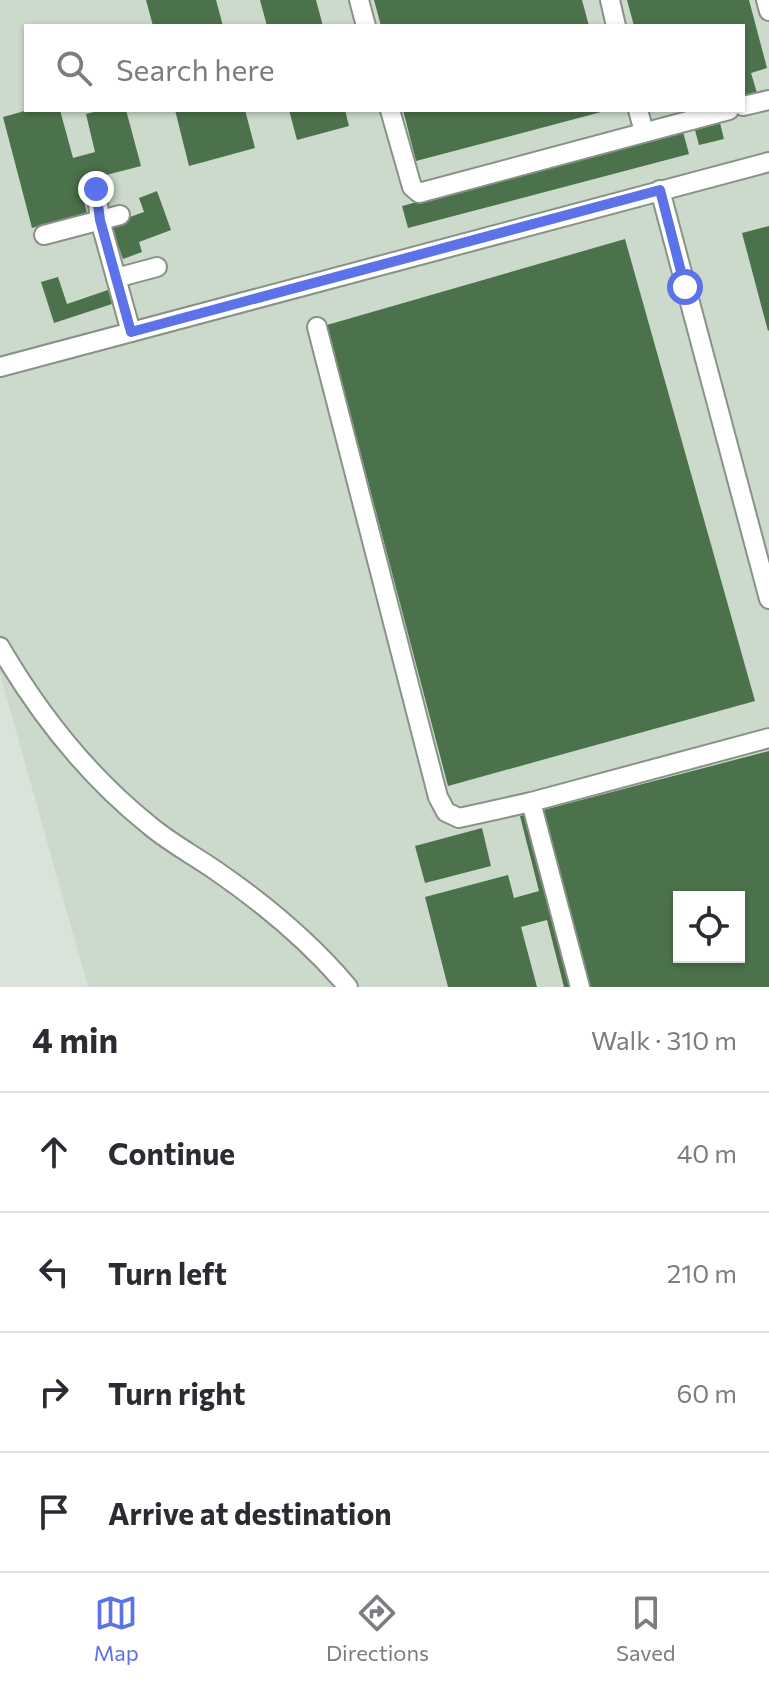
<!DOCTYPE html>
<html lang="en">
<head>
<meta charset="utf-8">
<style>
	:root { --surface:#fff; --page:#f7f7f7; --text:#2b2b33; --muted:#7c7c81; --line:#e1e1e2; --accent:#5c72e9 }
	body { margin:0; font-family:Commissioner,sans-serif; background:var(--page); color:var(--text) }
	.controls { position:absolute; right:24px; bottom:24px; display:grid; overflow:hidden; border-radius:0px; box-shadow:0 2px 6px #0004 }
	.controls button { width:72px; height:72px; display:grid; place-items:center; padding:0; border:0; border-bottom:2px solid var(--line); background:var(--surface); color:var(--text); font:40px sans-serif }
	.stop { position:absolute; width:24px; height:24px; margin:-18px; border:6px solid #5c72e9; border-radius:50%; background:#fff }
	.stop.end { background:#5c72e9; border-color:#fff; box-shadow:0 2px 8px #0008 }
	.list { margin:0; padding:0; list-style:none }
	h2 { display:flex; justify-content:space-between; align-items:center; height:104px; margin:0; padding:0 32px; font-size:34px }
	h2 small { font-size:26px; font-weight:400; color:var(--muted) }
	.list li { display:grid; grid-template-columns:52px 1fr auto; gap:24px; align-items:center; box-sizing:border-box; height:120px; padding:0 32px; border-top:2px solid var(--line) }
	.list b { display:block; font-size:30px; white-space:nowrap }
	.list em { font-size:26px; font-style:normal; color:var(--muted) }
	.icon { flex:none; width:44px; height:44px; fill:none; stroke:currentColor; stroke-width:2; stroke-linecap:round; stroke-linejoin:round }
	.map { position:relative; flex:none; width:769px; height:987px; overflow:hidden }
	.search { position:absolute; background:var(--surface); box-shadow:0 2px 6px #0004; left:24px; right:24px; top:24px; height:88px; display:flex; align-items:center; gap:20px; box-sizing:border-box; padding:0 28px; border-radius:0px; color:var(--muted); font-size:30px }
	.sheet { height:584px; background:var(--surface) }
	nav { display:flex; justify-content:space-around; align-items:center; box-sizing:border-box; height:112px; border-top:2px solid var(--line); background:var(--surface); font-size:22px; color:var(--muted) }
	nav a { display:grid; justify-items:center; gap:4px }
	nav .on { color:var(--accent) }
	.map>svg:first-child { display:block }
	.built { fill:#cbdacb; fill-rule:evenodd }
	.building { fill:#4b724b; fill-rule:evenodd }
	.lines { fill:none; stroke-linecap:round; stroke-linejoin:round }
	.minor-casing { stroke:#899289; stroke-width:22 }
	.minor { stroke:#fff; stroke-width:18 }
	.route { stroke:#5c72e9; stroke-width:10 }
</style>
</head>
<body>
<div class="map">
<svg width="769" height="987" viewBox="0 0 769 987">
	<rect width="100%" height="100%" fill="#dae3da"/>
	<!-- built -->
	<path class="built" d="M0 0H769V987H88L0 674ZM26 26H743V110H26ZM679 897H739V957H679Z"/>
	<!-- building -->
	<g class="building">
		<polygon points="146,0 216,0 223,26 153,26"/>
		<polygon points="260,0 316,0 323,26 267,26"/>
		<polygon points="374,0 582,0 589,26 381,26"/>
		<polygon points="627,0 749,0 767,68 751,73 757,93 743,96 743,26 634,26"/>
		<polygon points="28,110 60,110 73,158 95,152 86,114 102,110 126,110 141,166 79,182 87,213 32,228 3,117"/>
		<polygon points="175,110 245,110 255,148 189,166"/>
		<polygon points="289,110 345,110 349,126 297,140"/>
		<polygon points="403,110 605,110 605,111 416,161"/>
		<polygon points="720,123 724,139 699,145 695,130"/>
		<polygon points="683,132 689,154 408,228 402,206"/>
		<polygon points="157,191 171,230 139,242 142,252 123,259 110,224 144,212 139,198"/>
		<polygon points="769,226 769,330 768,331 742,233"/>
		<polygon points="625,239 755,701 448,786 327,325"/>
		<polygon points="58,277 67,304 108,290 112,304 54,323 41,282"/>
		<path d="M769 751V987H564L547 920 521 927 537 987H448L425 897 508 875 514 898 539 891 520 816ZM679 897H739V957H679Z"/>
		<polygon points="482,828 491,866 425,883 415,846"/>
	</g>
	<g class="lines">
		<!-- minor casing -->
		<g class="minor-casing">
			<g id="minor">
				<polyline points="359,0 366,26"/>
				<polyline points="610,0 616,26"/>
				<polyline points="766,0 769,11"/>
				<polyline points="743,106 769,100"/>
				<polyline points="390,110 412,187 419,193 729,110"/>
				<polyline points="638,110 644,132"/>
				<polyline points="96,189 100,220 131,332"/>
				<polyline points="660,190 769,599"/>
				<polyline points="44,235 120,215"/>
				<polyline points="116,278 157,267"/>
				<polyline points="317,327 438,797 446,812 459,818 531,802 580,987"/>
				<polyline points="0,367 769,162"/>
				<path d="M0 647C39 714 88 776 149 825 169 842 193 855 215 870 263 903 310 942 348 987"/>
				<polyline points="531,802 769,738"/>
			</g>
		</g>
		<!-- minor -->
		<use href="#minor" class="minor"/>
	</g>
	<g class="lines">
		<!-- route -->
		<polyline class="route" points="96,189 100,220 131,332 660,190 685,287"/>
	</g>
</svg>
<div class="controls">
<button><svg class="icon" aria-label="locate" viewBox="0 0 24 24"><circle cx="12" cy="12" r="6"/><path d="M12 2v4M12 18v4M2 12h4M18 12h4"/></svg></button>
</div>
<div class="stop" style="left:685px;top:287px"></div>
<div class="stop end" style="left:96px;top:189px"></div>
<div class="search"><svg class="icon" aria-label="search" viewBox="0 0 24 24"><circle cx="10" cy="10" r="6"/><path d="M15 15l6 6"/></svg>Search here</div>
</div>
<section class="sheet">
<h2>4 min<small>Walk · 310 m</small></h2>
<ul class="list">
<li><svg class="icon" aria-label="ahead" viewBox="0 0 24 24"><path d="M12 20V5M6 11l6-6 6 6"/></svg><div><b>Continue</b></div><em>40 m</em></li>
<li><svg class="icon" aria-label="left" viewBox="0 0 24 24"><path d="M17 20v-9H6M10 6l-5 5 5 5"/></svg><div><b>Turn left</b></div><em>210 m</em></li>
<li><svg class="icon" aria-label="right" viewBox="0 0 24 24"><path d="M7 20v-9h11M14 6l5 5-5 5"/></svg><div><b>Turn right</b></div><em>60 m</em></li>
<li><svg class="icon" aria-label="arrive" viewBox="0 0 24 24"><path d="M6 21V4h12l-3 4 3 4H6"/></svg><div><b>Arrive at destination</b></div></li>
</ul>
</section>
<nav>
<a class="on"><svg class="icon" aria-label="map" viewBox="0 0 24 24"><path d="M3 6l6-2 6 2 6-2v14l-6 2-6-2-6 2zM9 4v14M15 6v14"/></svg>Map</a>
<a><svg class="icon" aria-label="directions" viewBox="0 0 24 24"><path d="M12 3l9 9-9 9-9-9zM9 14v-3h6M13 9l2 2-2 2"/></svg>Directions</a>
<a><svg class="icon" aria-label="saved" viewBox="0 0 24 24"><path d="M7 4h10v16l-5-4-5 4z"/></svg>Saved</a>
</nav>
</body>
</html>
